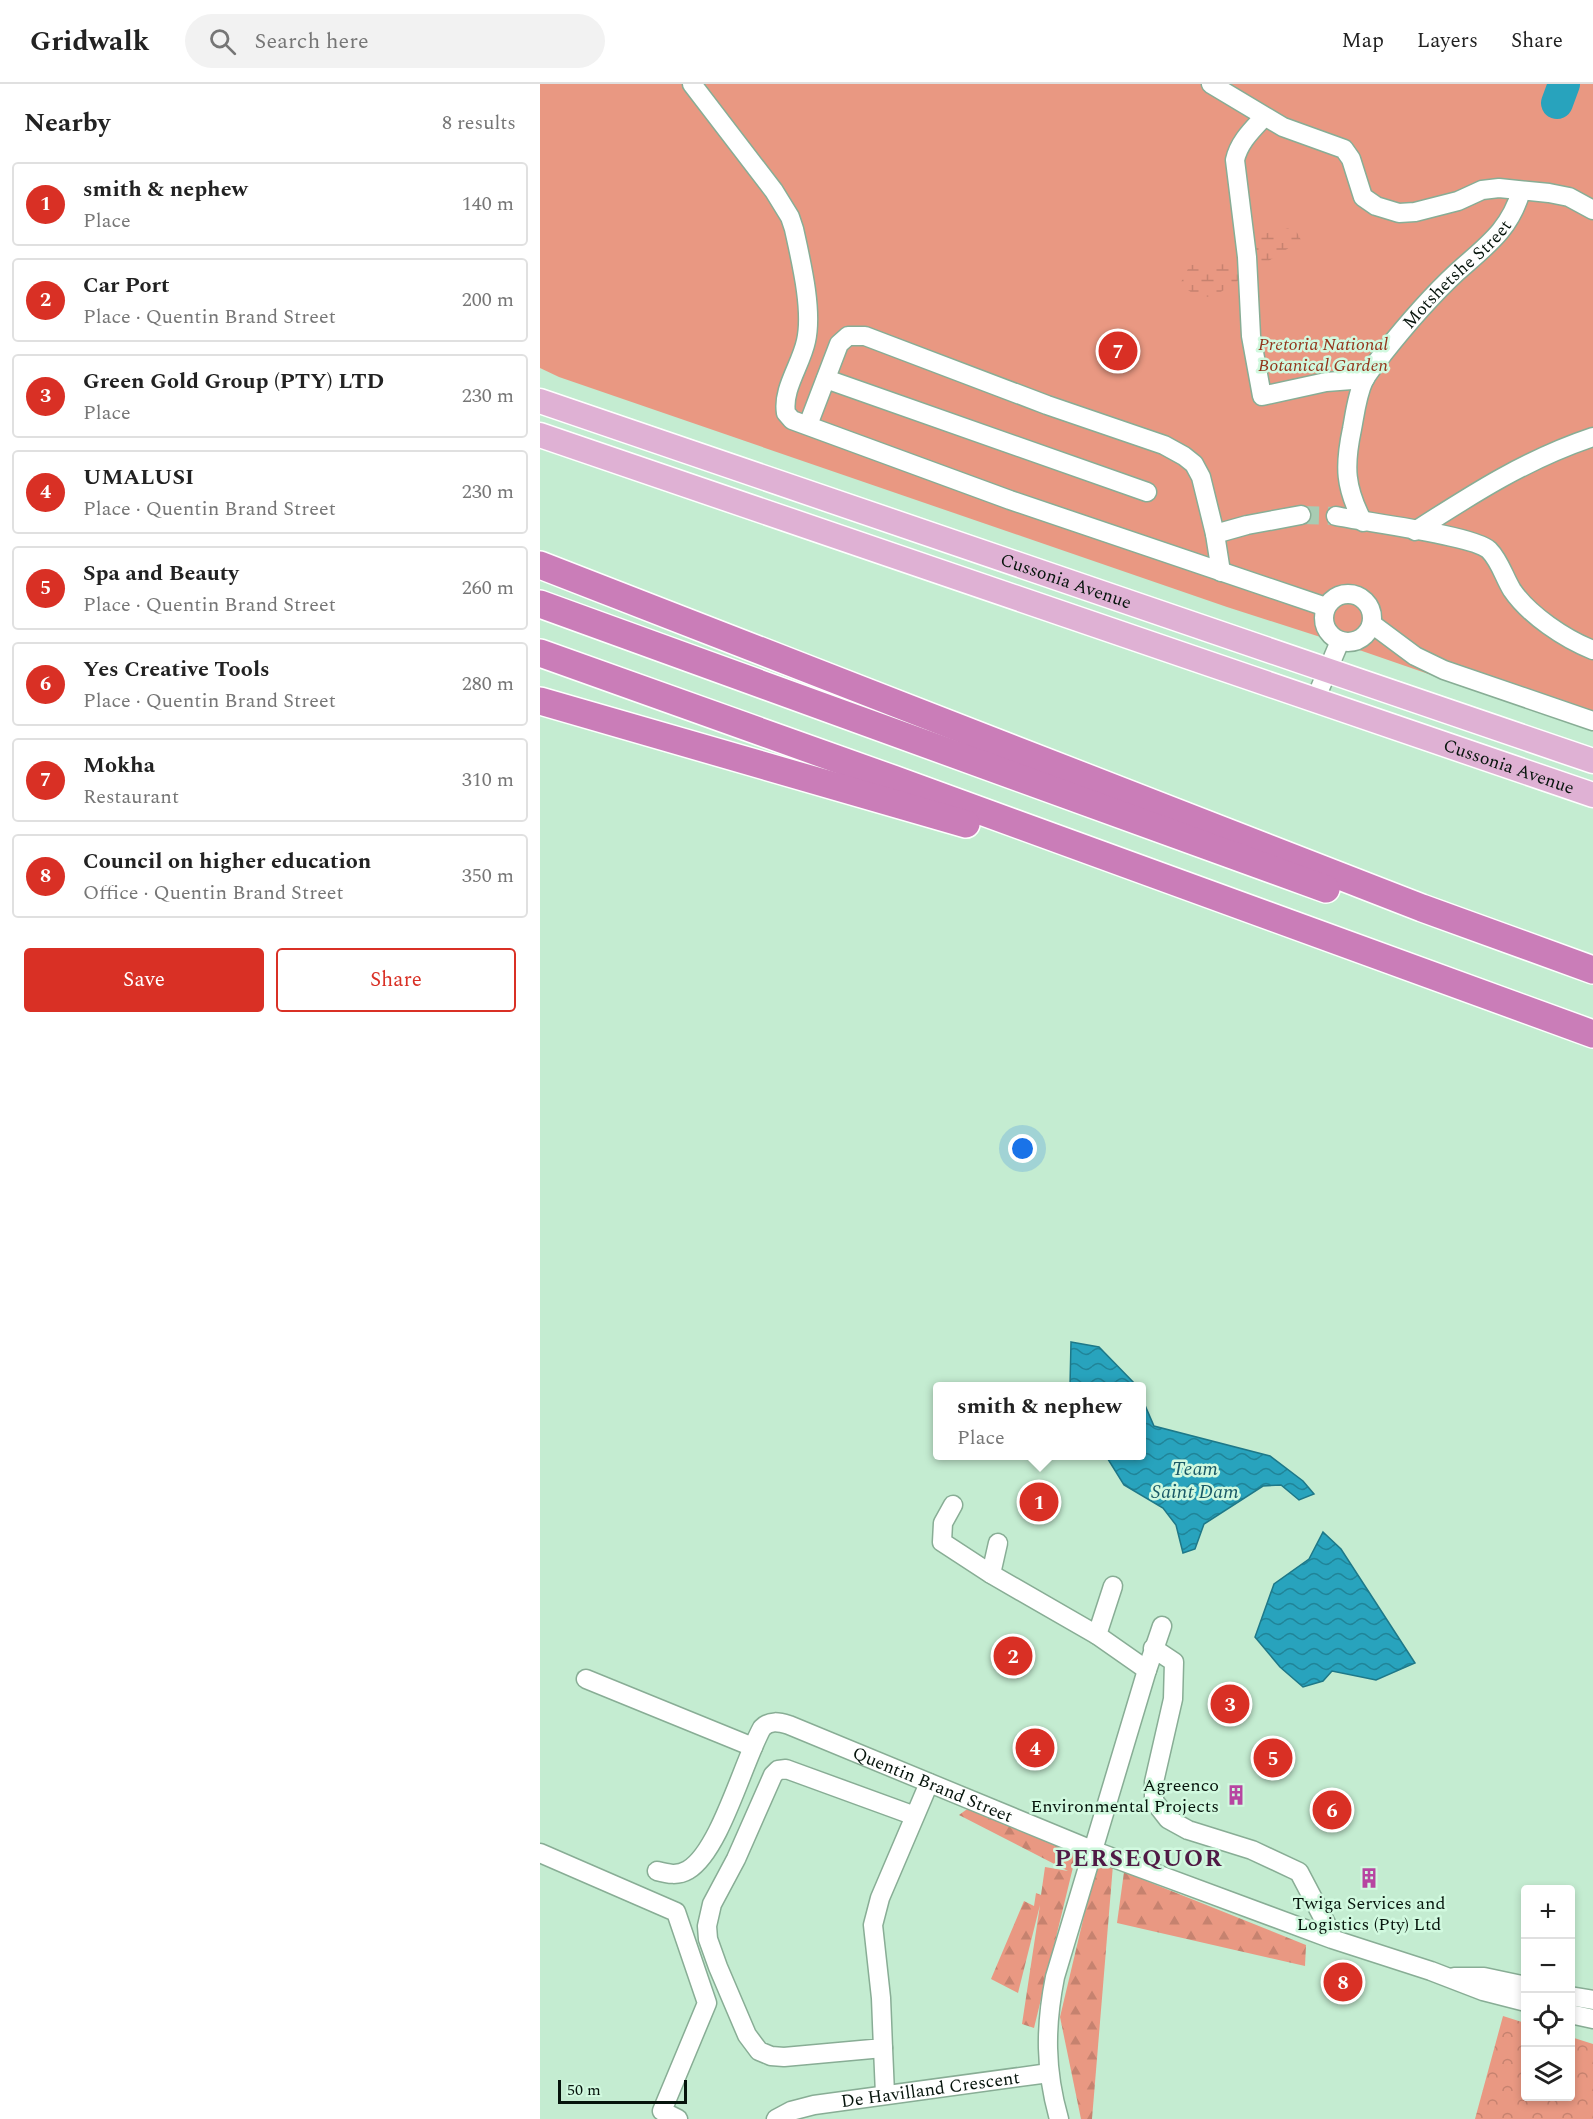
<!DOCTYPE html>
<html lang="en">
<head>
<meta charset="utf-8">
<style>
	:root { --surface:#fff; --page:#f2f2f2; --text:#222; --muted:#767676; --line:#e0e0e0; --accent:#d93025 }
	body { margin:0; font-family:Spectral,serif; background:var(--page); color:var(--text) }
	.controls { position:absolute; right:18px; bottom:18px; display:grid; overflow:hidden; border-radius:6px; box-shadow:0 3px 9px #0003 }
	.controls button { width:54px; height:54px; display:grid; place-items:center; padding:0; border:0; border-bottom:2px solid var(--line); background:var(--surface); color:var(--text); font:30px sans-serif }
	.scale { position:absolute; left:18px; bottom:15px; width:129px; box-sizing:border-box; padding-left:6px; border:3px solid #06140c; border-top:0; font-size:16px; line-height:21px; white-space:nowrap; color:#06140c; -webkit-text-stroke:4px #d1f9df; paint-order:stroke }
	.you { position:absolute; left:483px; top:1065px; width:21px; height:21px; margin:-15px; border:4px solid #fff; border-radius:50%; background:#1a73e8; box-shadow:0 0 0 9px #1a73e833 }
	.badge { display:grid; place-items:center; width:39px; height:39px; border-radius:50%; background:var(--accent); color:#fff; font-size:20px; font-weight:700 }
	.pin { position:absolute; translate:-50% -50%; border:3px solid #fff; box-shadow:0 2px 6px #0006 }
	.popup { position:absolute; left:393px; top:1298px; width:213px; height:78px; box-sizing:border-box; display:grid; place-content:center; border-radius:6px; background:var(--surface); filter:drop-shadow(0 2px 4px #0005); font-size:20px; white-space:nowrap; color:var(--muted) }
	.popup b { font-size:22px; color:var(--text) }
	.popup::after { content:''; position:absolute; left:50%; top:100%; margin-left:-12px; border:12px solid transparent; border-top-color:var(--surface) }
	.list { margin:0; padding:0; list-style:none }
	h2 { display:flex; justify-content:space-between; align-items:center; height:78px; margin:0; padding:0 24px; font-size:26px }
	h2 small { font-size:20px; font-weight:400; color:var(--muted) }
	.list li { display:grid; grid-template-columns:39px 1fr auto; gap:18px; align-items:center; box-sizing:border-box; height:84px; margin:0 12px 12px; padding:0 12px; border:2px solid var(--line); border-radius:6px }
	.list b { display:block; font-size:22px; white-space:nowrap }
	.list p { margin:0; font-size:20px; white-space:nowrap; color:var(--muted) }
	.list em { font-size:20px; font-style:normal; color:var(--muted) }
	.actions { display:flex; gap:12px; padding:18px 24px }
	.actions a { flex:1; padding:14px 0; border:2px solid var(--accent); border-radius:6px; text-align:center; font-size:21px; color:var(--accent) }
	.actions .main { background:var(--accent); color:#fff }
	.icon { flex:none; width:33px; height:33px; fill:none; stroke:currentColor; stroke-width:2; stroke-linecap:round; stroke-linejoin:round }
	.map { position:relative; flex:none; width:1053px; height:2035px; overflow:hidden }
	header { display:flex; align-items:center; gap:36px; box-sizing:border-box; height:84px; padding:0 30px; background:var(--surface); border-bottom:2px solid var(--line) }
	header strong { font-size:28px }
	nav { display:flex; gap:33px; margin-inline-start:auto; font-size:21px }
	.search { width:420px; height:54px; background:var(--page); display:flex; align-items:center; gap:15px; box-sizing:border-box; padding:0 21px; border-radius:33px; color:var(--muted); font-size:22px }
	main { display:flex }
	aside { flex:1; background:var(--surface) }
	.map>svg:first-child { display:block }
	.grass { fill:#e99882 }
	.forest { fill:url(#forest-firs) }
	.wetland { fill:url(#wetland-marsh) }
	.park { fill:url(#park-crowns) }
	.water { fill:url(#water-waves); stroke:#1e7888; stroke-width:1.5 }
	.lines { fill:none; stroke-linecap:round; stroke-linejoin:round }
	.river { stroke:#28a3bd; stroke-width:32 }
	.minor-tunnel { stroke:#a8ccb3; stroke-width:18; stroke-dasharray:18 9; stroke-linecap:butt }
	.minor-casing { stroke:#88ad95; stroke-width:21 }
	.major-casing { stroke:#fff; stroke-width:27 }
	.highway-casing { stroke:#fff; stroke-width:30 }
	.minor { stroke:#fff; stroke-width:18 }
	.major { stroke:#dfb1d4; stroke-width:24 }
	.highway { stroke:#ca7db8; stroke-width:27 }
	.labels { text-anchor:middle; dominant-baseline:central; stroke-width:5; stroke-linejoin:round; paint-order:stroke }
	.street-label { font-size:18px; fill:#06140c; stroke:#d1f9df }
	.park-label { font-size:18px; font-style:italic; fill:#93351b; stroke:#d1f9df }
	.poi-label { font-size:18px; fill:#06140c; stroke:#d1f9df; text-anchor:end }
	.water-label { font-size:20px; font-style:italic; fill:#195967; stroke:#d1f9df }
	.district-label { font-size:24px; font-weight:bold; letter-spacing:1.5px; fill:#501a45; stroke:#d1f9df }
</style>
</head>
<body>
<header>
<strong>Gridwalk</strong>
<div class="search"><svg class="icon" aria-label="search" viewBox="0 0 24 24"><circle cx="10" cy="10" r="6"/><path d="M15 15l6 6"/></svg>Search here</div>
<nav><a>Map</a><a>Layers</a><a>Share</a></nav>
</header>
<main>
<aside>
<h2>Nearby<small>8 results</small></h2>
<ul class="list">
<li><span class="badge">1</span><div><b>smith &amp; nephew</b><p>Place</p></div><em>140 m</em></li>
<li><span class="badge">2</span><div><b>Car Port</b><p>Place · Quentin Brand Street</p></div><em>200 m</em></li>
<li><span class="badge">3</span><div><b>Green Gold Group (PTY) LTD</b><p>Place</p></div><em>230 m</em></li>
<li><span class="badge">4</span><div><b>UMALUSI</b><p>Place · Quentin Brand Street</p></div><em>230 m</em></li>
<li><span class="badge">5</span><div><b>Spa and Beauty</b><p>Place · Quentin Brand Street</p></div><em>260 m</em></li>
<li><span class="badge">6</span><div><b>Yes Creative Tools</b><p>Place · Quentin Brand Street</p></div><em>280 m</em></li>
<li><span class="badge">7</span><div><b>Mokha</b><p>Restaurant</p></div><em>310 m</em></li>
<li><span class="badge">8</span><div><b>Council on higher education</b><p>Office · Quentin Brand Street</p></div><em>350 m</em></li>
</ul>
<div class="actions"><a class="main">Save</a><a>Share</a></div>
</aside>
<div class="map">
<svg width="1053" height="2035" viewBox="0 0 1053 2035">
	<defs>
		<pattern id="forest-firs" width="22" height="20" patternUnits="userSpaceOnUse" patternTransform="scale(1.5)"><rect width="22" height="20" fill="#e99882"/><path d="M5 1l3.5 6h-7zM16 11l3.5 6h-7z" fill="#c6826f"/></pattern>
		<pattern id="wetland-marsh" width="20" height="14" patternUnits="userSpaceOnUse" patternTransform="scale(1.5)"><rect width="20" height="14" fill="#e99882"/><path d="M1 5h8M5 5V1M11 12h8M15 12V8" fill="none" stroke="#c6826f"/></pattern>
		<pattern id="park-crowns" width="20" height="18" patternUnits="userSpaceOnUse" patternTransform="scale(1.5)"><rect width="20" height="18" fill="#e99882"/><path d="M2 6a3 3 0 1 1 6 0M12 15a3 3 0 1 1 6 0" fill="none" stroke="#c6826f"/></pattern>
		<pattern id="water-waves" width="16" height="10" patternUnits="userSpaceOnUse" patternTransform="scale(1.5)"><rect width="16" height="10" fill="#28a3bd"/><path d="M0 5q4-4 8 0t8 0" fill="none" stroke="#208498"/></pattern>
	</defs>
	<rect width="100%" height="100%" fill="#c4ecd1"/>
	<!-- grass -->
	<polygon class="grass" points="0,0 1053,0 1053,647 799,559 687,523 19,293 0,284"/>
	<!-- forest -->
	<g class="forest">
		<polygon points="430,1723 536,1771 494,1944 482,1940 500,1821 478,1909 451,1895 484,1817 494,1822 496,1809 501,1811 505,1783 528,1787 419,1731"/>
		<polygon points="557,1777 573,1781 552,2035 541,2035 520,1933"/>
		<polygon points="584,1788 766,1861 765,1882 577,1839"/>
	</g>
	<!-- wetland -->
	<polygon class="wetland" points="754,143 761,156 673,213 656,212 640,200 650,181 699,180 713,170 723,150"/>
	<!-- park -->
	<polygon class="park" points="963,1932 985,1939 986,2012 1030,2012 1031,1953 1053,1960 1053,2035 935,2035"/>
	<!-- water -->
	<g class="water">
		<polygon points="531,1258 559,1263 597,1302 530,1302"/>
		<polygon points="601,1312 614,1342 730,1372 763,1397 774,1410 759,1416 741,1401 723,1402 664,1440 655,1465 643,1469 636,1441 623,1424 584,1401 566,1372 601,1372"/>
		<polygon points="783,1448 801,1465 875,1579 836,1596 792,1587 783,1597 763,1603 740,1583 715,1553 734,1500 769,1475"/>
	</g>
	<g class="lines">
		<!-- river -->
		<polyline class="river" points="1017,19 1024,0"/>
		<!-- minor-tunnel -->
		<polyline class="minor-tunnel" points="761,431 796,432"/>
		<!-- minor casing -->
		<g class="minor-casing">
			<g id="minor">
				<path d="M152 0 234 107 250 133 254 145C261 177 273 226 266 257 261 281 242 305 246 329L252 336 470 416 786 523"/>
				<polyline points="671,0 743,43 804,65 811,75 823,113 836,122 859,129 875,128 918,117 942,106 959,104 1009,109 1029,113 1053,126"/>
				<path d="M724 33C712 46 699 58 695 76L707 173 711 252 722 312 786 298 825 295"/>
				<polyline points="286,295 607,408"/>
				<polyline points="268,341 299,260 308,252 325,252 507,321 624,361 644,372 654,380 661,393 675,450 681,488"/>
				<path d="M796 432C824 438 933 451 949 466 960 477 964 493 972 506 989 531 1025 555 1053 566"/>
				<path id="s1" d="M823 438C805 403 804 383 812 345 815 329 817 311 824 296 829 287 837 278 843 270 866 241 890 213 917 188 946 162 970 146 981 107"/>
				<path d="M875 447C934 409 987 375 1053 353"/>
				<polyline points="675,450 707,441 761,431"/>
				<circle cx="808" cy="534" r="24"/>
				<polyline points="832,540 875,572 904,586 1053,637"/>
				<polyline points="775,616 800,557"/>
				<polyline points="413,1421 403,1439 402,1458 451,1490 557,1551 607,1586"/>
				<polyline points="451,1490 458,1459"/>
				<polyline points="557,1551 573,1502"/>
				<polyline points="613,1564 634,1578 633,1615 614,1698 614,1717 628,1735 648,1746 712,1766 759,1788 790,1847"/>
				<polyline points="46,1595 213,1663"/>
				<polyline points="375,1732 340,1814 333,1841 341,1914 343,1964 244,1973 231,1972 219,1967 207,1951 178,1883 168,1855 167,1842 172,1820 196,1775 233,1691 238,1686 246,1685 375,1732 389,1699"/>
				<polyline points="0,1769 136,1828 167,1919 122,2027 138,2035"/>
				<path id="s2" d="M117 1787C128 1790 138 1792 148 1786 180 1767 203 1678 222 1644 230 1636 239 1638 249 1641L552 1766 792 1855 891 1887 943 1907 986 1918"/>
				<polyline points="914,1893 944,1893 986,1902"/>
				<polyline points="1030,1912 1053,1916"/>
				<polyline points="1030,1930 1053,1935"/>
				<polyline points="343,1964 345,2010"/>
				<path id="s3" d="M236 2035 251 2027 274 2021 509 1989"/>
				<path d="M519 2035C505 1986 505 1943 515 1893L607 1586 622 1542"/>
			</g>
		</g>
		<!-- major casing -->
		<g class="major-casing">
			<g id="major">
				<path id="s4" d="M0 317 1053 677"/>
				<path id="s5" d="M0 351 1053 711"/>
			</g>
		</g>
		<!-- highway casing -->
		<g class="highway-casing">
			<g id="highway">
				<polyline points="0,481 882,824 1053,886"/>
				<polyline points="0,520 786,805"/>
				<polyline points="0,569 353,695 1053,950"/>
				<polyline points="0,617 426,740"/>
			</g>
		</g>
		<!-- minor -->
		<use href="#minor" class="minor"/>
		<!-- major -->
		<use href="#major" class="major"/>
		<!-- highway -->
		<use href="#highway" class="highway"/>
	</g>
	<!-- icons -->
	<defs>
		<g id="building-bare" transform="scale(1.62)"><path d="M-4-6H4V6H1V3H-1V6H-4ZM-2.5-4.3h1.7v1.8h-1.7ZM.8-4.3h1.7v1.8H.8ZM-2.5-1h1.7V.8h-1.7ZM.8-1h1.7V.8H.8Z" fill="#b745a1" stroke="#d1f9df" stroke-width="2.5" paint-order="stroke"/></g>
	</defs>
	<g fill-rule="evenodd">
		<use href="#building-bare" x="696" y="1711"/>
		<use href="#building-bare" x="829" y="1794"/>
	</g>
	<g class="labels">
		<!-- street labels -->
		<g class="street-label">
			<text stroke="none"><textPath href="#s1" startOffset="288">Motshetshe Street</textPath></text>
			<text stroke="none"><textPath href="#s4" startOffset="556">Cussonia Avenue</textPath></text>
			<text stroke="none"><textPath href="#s5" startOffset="1024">Cussonia Avenue</textPath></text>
			<text stroke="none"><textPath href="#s2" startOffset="378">Quentin Brand Street</textPath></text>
			<text stroke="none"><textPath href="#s3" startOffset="158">De Havilland Crescent</textPath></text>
		</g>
		<!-- park labels -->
		<g class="park-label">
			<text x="783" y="260">Pretoria National<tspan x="783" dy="21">Botanical Garden</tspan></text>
		</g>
		<!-- poi labels -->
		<g class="poi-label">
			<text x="679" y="1701">Agreenco<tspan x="679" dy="21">Environmental Projects</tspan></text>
			<text x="829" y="1819" text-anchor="middle">Twiga Services and<tspan x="829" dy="21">Logistics (Pty) Ltd</tspan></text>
		</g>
		<!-- water labels -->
		<g class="water-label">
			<text x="655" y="1385">Team<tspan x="655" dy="23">Saint Dam</tspan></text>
		</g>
		<!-- district labels -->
		<g class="district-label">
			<text x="599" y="1775">PERSEQUOR</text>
		</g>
	</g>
</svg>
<div class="controls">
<button>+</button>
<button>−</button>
<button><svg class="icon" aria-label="locate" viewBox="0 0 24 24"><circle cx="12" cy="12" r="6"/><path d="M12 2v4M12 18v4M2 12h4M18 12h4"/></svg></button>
<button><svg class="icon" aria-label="layers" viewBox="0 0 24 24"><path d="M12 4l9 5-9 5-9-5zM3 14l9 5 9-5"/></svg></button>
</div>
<div class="scale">50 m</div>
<div class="you"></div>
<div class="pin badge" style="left:499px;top:1418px">1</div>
<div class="popup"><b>smith &amp; nephew</b>Place</div>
<div class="pin badge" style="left:473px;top:1572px">2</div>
<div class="pin badge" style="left:690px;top:1620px">3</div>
<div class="pin badge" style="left:495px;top:1664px">4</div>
<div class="pin badge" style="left:733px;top:1674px">5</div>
<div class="pin badge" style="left:792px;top:1726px">6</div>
<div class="pin badge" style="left:578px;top:267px">7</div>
<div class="pin badge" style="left:803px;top:1898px">8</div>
</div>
</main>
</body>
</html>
